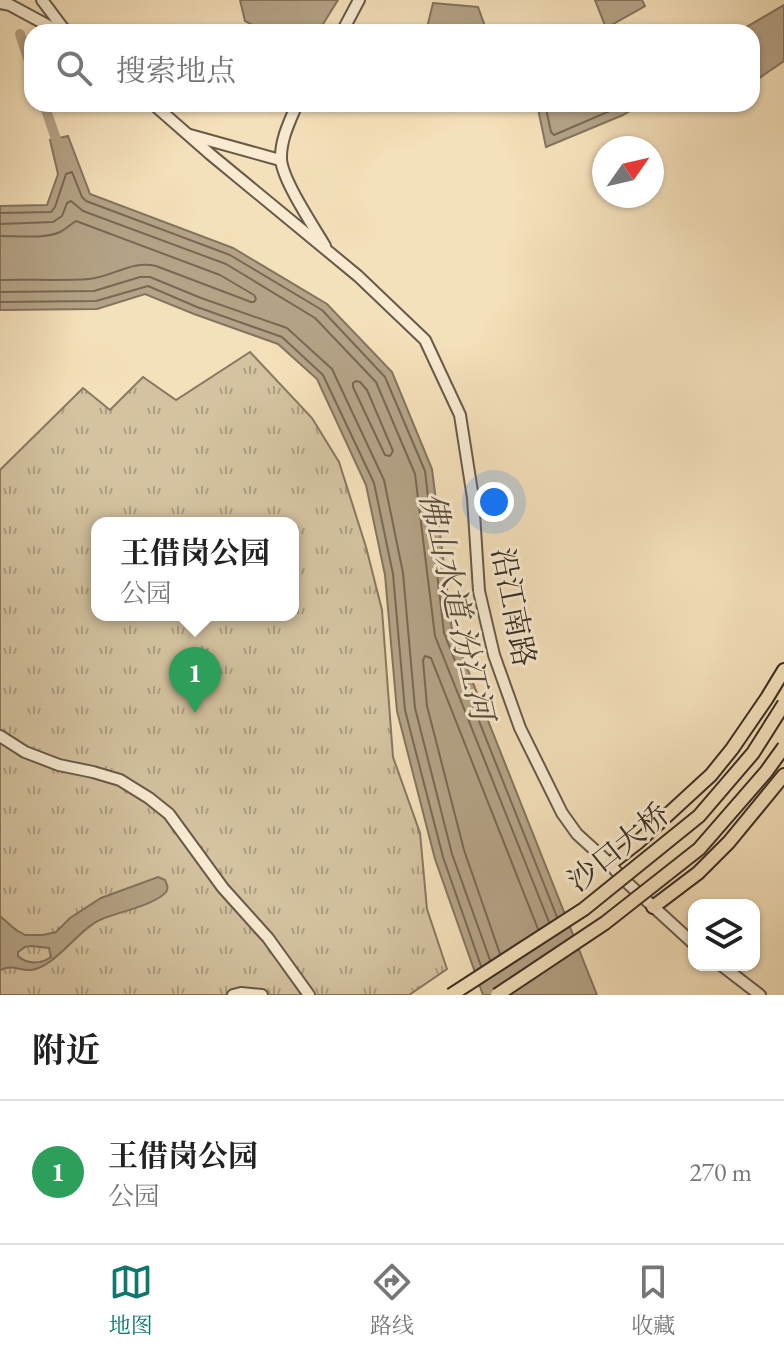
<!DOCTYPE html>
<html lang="zh">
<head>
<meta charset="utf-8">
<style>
	:root { --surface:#fff; --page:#f2f2f2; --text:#222; --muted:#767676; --line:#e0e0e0; --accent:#0f766e }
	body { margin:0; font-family:"EB Garamond","Noto Serif SC",serif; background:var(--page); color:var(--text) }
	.controls { position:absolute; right:24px; bottom:24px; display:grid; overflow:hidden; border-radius:16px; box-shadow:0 2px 6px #0004 }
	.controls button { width:72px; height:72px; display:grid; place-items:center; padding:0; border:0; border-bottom:2px solid var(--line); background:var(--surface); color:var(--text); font:40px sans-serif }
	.compass { position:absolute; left:592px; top:136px; width:72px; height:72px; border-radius:50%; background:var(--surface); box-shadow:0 2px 6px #0004; rotate:56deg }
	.you { position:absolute; left:494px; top:502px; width:28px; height:28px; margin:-20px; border:6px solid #fff; border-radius:50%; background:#1a73e8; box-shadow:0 0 0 12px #1a73e833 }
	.badge { display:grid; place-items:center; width:52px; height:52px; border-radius:50%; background:var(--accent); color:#fff; font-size:26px; font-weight:700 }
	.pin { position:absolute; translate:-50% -66px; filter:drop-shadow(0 2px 4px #0008) }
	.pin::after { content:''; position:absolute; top:42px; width:28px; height:24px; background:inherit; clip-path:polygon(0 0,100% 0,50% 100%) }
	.popup { position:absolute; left:91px; top:517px; width:208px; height:104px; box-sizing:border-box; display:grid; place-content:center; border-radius:16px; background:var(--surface); filter:drop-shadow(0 2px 6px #0005); font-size:26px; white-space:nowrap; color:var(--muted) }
	.popup b { font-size:30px; color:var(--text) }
	.popup::after { content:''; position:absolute; left:50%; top:100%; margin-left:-16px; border:16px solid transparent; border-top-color:var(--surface) }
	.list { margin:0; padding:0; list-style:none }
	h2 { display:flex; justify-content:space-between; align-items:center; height:104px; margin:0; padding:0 32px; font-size:34px }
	h2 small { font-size:26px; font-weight:400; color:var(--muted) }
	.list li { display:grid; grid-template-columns:52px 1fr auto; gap:24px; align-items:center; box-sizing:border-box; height:144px; padding:0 32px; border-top:2px solid var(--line) }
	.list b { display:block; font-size:30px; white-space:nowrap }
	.list p { margin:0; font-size:26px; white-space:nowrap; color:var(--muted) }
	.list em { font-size:26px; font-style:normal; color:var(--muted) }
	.icon { flex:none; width:44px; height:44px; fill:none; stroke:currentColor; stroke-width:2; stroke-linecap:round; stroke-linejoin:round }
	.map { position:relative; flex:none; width:784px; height:995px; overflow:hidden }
	.search { position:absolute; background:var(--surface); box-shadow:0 2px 6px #0004; left:24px; right:24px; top:24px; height:88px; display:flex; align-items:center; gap:20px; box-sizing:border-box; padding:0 28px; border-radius:24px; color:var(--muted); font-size:30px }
	.sheet { height:248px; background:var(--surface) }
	nav { display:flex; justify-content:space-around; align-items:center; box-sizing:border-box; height:112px; border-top:2px solid var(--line); background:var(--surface); font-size:22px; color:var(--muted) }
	nav a { display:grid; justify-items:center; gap:4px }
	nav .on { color:var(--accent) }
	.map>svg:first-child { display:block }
	.grass { fill:url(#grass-tufts); stroke:#877862; stroke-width:2; fill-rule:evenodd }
	.water { fill:#b5a387; stroke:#84745f; stroke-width:2; fill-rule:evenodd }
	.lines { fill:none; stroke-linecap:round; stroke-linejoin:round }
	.shore { stroke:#786855; stroke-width:2 }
	.canal { stroke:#b5a387; stroke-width:10 }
	.minor-casing { stroke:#685a49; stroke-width:14 }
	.major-casing { stroke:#3a2e23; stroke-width:16 }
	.minor { stroke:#f8ebd2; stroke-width:10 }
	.major { stroke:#f4e0ba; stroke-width:12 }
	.major-bridge-casing { stroke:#3a2e23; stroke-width:16; stroke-linecap:butt }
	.major-bridge { stroke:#f4e0ba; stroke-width:12 }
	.labels { text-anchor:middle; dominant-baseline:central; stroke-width:6; stroke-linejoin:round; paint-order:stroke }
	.street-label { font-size:30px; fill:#3a2e23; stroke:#f8ebd2 }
	.water-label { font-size:32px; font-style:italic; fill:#594b3c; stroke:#f8ebd2 }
</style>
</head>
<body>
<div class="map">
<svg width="784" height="995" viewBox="0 0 784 995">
	<defs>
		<pattern id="grass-tufts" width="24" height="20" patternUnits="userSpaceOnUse" patternTransform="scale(2)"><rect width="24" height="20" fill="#d4c2a0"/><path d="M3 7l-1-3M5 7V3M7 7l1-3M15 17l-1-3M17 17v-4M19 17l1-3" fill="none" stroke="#ad9e82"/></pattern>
	</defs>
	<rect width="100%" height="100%" fill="#f4e0ba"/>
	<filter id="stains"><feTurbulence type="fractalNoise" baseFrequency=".0025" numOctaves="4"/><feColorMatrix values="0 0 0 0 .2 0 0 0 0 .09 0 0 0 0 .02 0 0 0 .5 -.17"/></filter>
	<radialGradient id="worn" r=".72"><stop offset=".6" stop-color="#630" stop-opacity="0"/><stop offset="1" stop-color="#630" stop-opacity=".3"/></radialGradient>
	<!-- grass -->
	<path class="grass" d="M250 352 312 418 339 462 366 547 382 610 393 757 420 833 427 909 447 969 409 995H0V470L83 388 110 410 143 377 176 400ZM97 523H293V615H97Z"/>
	<!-- water -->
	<g class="water">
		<polygon points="240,0 338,0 318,32 300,32 283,26 277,32 266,32 245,21"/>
		<polygon points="595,0 642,0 645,6 606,28"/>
		<polygon points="433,3 478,7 487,32 426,32"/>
		<polygon points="784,5 784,61 752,83 752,32 738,32"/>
		<polygon points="537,104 641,104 623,115 546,147"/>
		<polygon points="68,136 90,194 233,248 327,304 392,372 432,469 452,630 597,995 483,995 435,859 397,711 385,575 366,485 317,379 278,344 194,314 145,294 97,309 0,310 0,206 47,205 58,174 50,140"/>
		<path d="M158 877 165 880C167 885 169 887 166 892 157 904 116 913 102 919 79 928 56 967 31 970 18 971 15 964 0 970V916L16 930 25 935H43L56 932 70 918 101 898ZM31 946 49 948 51 957C41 964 28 965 18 956V952L25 947Z"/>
	</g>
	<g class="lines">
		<!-- shore -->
		<g class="shore">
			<polyline points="545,104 551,132 554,135 626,104"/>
			<polyline points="0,213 51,212 55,207 66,174 72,172 82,197 86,201 230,255 322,310 385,377 425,471 444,633 557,917"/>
			<polyline points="0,224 53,222 62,216 67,203 71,201 83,211 226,264 315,318 376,382 415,474 435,636 549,922"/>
			<path d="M0 236C16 236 46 239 60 232 66 229 71 224 76 221L220 275 254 295 256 299 254 302H251L156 266C132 260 112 277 89 279 59 281 29 279 0 280"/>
			<polyline points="0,292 94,291 140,277 150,277 201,298 287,328 332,369 384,480 403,573 415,708 452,854 490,960"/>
			<polyline points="0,302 96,301 148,286 197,307 282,337 323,375 374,483 393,574 405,710 443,857 481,966"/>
			<polygon points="356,381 360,382 367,390 393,451 390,456 385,455 353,387 353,383"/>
			<polyline points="500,954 464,850 427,706 423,660 425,656 431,658 538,929"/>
		</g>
		<!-- canal -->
		<g class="canal">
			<polyline points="20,34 32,70"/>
			<polyline points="44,104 60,151"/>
		</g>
		<!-- minor casing -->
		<g class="minor-casing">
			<g id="minor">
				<polyline points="42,0 66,32"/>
				<polyline points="0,3 10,5 60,32"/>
				<polyline points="342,32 359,0"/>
				<polyline points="153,104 210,154 358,276 425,340 460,415 473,498 479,591 494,655 520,728 562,813 577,834 610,864 622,878 694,944"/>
				<path d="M297 104C290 121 281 138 281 157 280 177 314 227 325 246"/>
				<polyline points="190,135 280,160"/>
				<polyline points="0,736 25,752 59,765 93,772 120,780 149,798 169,814 223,888 268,938 309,995"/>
				<polyline points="721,965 760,995"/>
				<polyline points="233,995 241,993 262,995"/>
			</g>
		</g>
		<!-- major casing -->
		<g class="major-casing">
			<g id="major">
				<polyline points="610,864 637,843 711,775 732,749 767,698 784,670"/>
				<polyline points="653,907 698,873 729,842 784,775"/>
			</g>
		</g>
		<!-- minor -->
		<use href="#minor" class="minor"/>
		<!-- major -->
		<use href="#major" class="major"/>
		<!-- major-bridge casing -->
		<g class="major-bridge-casing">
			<g id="major-bridge">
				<polyline points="451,995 584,909 699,816 753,753 784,704"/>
				<polyline points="497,995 605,923 699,849 766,772 784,747"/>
			</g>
		</g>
		<!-- major-bridge -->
		<use href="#major-bridge" class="major-bridge"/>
	</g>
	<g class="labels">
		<!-- street labels -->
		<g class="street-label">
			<text transform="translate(514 607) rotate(79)">沿江南路</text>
			<text transform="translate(618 847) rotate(-39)">沙口大桥</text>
		</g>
		<!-- water labels -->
		<g class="water-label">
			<text transform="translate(457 606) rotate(77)">佛山水道-汾江河</text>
		</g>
	</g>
	<rect width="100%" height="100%" filter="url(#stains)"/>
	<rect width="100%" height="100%" fill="url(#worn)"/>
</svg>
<div class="controls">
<button><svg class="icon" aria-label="layers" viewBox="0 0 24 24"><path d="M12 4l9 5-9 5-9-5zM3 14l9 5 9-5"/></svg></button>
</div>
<svg class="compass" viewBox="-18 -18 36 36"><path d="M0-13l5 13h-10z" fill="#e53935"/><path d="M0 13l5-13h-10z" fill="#767676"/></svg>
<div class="you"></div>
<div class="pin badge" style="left:195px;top:713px;background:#2e9e5b">1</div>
<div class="popup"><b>王借岗公园</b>公园</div>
<div class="search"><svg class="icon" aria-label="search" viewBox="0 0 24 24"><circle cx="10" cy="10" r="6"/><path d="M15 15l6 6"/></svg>搜索地点</div>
</div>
<section class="sheet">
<h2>附近<small></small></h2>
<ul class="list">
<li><span class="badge" style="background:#2e9e5b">1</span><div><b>王借岗公园</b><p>公园</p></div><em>270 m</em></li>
</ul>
</section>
<nav>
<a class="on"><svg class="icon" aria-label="map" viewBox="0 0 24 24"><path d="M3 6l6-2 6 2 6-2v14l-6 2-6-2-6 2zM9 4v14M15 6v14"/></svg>地图</a>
<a><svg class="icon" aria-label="directions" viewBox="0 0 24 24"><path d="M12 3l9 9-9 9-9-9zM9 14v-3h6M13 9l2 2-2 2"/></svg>路线</a>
<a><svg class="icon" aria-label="saved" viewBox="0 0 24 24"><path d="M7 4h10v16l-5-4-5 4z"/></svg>收藏</a>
</nav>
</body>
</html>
